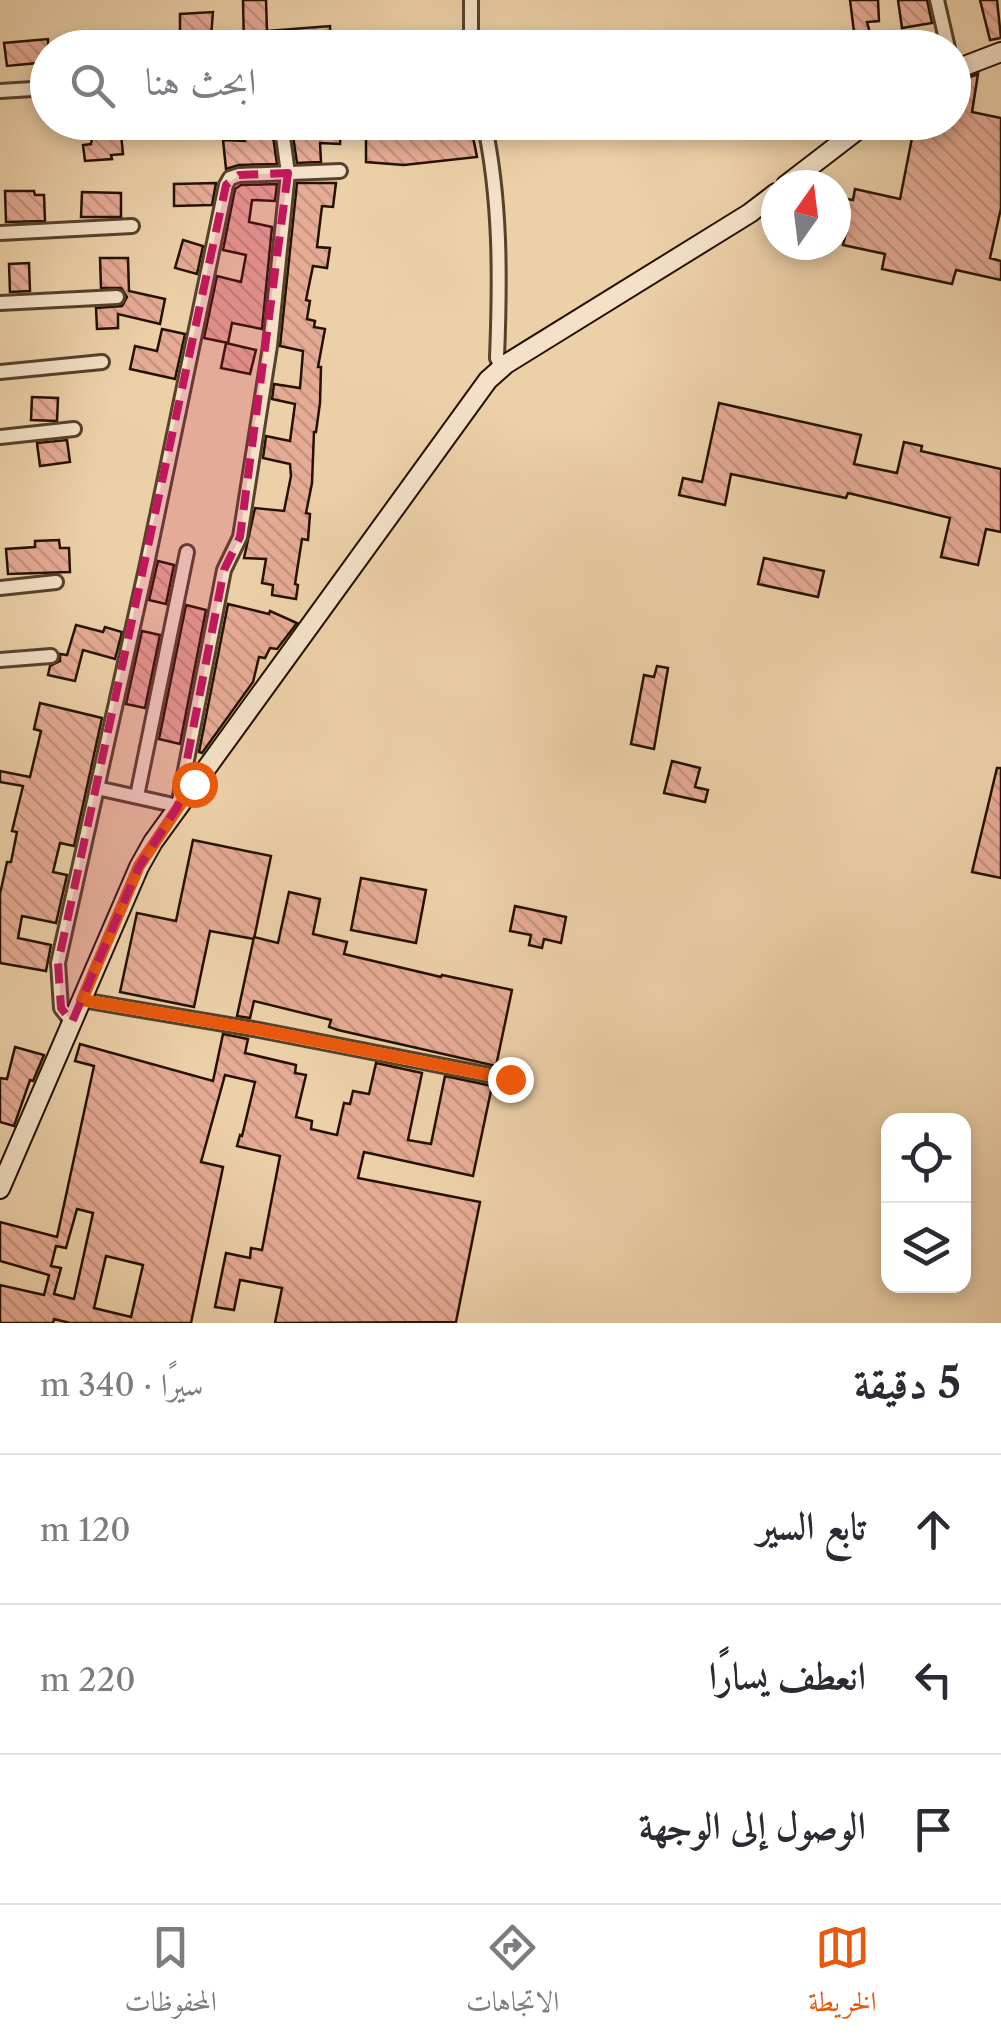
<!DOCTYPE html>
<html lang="ar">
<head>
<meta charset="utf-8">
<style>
	:root { --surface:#fff; --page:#f2f2f3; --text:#2b2b33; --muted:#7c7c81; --line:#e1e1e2; --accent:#ea580c }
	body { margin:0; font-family:"Libre Caslon Text",Amiri,serif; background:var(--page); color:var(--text); direction:rtl }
	.controls { position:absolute; right:30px; bottom:30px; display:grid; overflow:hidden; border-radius:20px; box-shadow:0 5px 15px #0003 }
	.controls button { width:90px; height:90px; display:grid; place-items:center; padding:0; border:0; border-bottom:2px solid var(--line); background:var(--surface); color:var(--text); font:50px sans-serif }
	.compass { position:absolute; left:761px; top:170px; width:90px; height:90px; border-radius:50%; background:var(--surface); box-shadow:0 5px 15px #0003; rotate:14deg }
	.stop { position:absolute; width:30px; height:30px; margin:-22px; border:8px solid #ea580c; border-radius:50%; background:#fff }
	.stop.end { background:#ea580c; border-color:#fff; box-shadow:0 2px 10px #0008 }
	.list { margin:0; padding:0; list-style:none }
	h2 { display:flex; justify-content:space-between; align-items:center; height:130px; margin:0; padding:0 40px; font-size:42px }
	h2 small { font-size:32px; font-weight:400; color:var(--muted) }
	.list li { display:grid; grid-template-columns:65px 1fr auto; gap:30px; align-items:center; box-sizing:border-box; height:150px; padding:0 40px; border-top:2px solid var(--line) }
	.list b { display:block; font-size:38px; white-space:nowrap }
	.list em { font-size:32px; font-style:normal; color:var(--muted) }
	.icon { flex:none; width:55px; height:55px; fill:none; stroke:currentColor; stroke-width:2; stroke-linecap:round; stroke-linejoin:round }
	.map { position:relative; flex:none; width:1001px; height:1323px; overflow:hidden; direction:ltr }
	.search { position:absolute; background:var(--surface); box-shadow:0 5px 15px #0003; left:30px; right:30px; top:30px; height:110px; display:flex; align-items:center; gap:25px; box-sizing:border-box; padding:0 35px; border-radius:55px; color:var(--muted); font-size:38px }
	.sheet { height:580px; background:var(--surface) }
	nav { display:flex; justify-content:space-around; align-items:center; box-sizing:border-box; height:140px; border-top:2px solid var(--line); background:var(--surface); font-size:28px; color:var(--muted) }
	nav a { display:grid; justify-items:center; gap:5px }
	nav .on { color:var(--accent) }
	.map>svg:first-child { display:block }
	.building { fill:url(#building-back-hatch); stroke:#241100; stroke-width:2.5; fill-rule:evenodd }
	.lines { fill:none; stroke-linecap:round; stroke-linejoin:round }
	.street-casing { stroke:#56412a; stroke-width:18 }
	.secondary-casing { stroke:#241100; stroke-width:22 }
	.street { stroke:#f3e0c6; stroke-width:12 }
	.secondary { stroke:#f3e0c6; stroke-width:18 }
	.route { stroke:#ea580c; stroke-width:12 }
	.marked { fill:#c2185b; fill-opacity:0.2; stroke:#c2185b; stroke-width:8; stroke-dasharray:20 12; stroke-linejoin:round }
</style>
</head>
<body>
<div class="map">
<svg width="1001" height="1323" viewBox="0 0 1001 1323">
	<defs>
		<pattern id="building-back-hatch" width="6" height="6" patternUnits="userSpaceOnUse" patternTransform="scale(2.5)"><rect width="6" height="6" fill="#e6ab95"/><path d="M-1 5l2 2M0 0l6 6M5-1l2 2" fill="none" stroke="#c5927f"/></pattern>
	</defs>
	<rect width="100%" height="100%" fill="#ecd0a8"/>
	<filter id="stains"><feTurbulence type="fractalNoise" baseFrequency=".002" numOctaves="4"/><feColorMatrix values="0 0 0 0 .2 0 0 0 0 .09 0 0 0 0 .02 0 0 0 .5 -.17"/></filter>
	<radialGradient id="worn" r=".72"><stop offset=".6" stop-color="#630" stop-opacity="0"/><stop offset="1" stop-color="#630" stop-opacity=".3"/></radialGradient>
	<!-- building -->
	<g class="building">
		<polygon points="243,0 266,0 267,31 330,26 331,48 244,48"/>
		<polygon points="850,0 878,0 879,21 867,22 874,48 856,48"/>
		<polygon points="898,0 927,0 932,23 902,28"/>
		<polygon points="980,0 997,0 1001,38 990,40"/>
		<polygon points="213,12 210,48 180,48 180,14"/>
		<polygon points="48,39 48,62 7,66 4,43"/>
		<polygon points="978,74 972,112 1001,118 1001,208 990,258 1001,261 1001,280 956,270 952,284 882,269 885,254 843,245 846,233 840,231 847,199 853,200 855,189 900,199 912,138 906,137 908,125 954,122 954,88 958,87 959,81"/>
		<polygon points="244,122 271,122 277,164 239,165 226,169 223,140 245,141"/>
		<polygon points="457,122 470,122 477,157 404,165 366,162 366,131 411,132 411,137 458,135"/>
		<polygon points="120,124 123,154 111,155 112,159 85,161 83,145 91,144 94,127"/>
		<polygon points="320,125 341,126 340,144 320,143 321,162 297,163 293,136 320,135"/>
		<polygon points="216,183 212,205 174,206 174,184"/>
		<polygon points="297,183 336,183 333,207 322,206 317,247 330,248 327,268 313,266 306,300 310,301 307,319 315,321 314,327 325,329 318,367 321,367 320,403 316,432 314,432 312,483 306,513 310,514 308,540 302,539 295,584 298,585 296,599 272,595 273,585 262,583 266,559 244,558 255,508 284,511 291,476 290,464 263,458 266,436 290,441 295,404 272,399 274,384 300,388 303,351 280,346"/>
		<polygon points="277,184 275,201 252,200 249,222 272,227 262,329 232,323 228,343 204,338 217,276 241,282 246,255 223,250 235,189 241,185"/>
		<polygon points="5,191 34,191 35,195 44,195 45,221 6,222"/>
		<polygon points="82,192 121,193 121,217 81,217"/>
		<polygon points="183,240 203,246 197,274 175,268"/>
		<polygon points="100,258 128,258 129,291 165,299 160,324 118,314 118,328 97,329 96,308 122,306 127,297 121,288 101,288"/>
		<polygon points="29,263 30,291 10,292 9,264"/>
		<polygon points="162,329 185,334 175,379 130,369 135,346 157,351"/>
		<polygon points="226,343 256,350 250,374 221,368"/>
		<polygon points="32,397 58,398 57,421 31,420"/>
		<polygon points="719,403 861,435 854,464 897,473 904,442 922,446 921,451 1001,469 1001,532 986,529 978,565 941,557 950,518 890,503 848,493 846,498 731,474 725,505 679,495 683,478 702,482"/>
		<polygon points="67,440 70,462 40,466 37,443"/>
		<polygon points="59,540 60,548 69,548 70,572 8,574 6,549 35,547 35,541"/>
		<polygon points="764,558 824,571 818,597 758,584"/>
		<polygon points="158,561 174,565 166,604 149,600"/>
		<polygon points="228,604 269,614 270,611 297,623 277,649 270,648 265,658 259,657 253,682 202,753 199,752"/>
		<polygon points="186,605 206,610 180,744 159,739"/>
		<polygon points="76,625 103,632 105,627 122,632 115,659 83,650 75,681 48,675 50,666 60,661 60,654 67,655"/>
		<polygon points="142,631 160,635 145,708 126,704"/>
		<polygon points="657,666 668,668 654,749 631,744 644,675 654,677"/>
		<polygon points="40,703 102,718 74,846 60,843 53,872 67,875 56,923 22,916 18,938 51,945 46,971 0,963 0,894 7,862 11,862 17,832 12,831 23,786 0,782 0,771 30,777 41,731 34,729"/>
		<polygon points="672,761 700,768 695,787 708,790 705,802 664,793"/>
		<polygon points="997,768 1001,768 1001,878 972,872"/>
		<polygon points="193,840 271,856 254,939 210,931 194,1007 120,992 137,913 176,921"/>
		<polygon points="361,878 426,890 416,943 351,930"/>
		<polygon points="289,892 320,899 313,934 347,942 344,954 441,977 442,975 512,990 496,1066 338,1030 329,1027 331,1020 254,1001 250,1018 237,1016 254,937 278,943"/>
		<polygon points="515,906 566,917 561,943 544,939 542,948 529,945 531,935 510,931"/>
		<path d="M223 1034 248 1039 245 1053 296 1065 295 1073 306 1075 296 1117 312 1121 311 1129 337 1135 344 1103 350 1104 353 1091 369 1094 376 1063 422 1073 408 1140 431 1144 445 1076 492 1086 473 1176 364 1152 358 1178 480 1202 456 1322 275 1323 282 1288 240 1280 234 1310 215 1307 226 1253 250 1258 251 1248 262 1250 280 1156 237 1146 240 1135 242 1136 255 1082 225 1075 201 1162 223 1167 191 1323H70L54 1319 53 1323H0V1285L44 1295 49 1275 0 1261V1222L57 1237 94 1066 75 1061 80 1044 213 1081ZM77 1209 93 1213 74 1299 54 1294 61 1268 51 1266 56 1246 66 1248ZM106 1256 143 1265 131 1317 94 1308Z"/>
		<polygon points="15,1047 44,1055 33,1081 30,1080 14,1126 0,1122 0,1078 7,1079"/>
	</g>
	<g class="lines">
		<!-- street casing -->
		<g class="street-casing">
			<g id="street">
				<polyline points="937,0 948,48"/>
				<polyline points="471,48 471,0"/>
				<polyline points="0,91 48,88"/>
				<path d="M484 122C501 200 500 280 497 358L501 368"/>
				<polyline points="0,233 132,226"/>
				<polyline points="0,303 117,297"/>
				<polyline points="0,372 102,362"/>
				<polyline points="0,437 74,429"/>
				<polyline points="0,588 56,582"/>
				<polyline points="0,660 51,656"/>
				<polyline points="97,788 178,806 224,570 240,537 270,346 288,173 281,122"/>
				<polyline points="137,796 187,552"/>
				<polyline points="82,1000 259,1030 510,1079"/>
				<polyline points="72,1022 61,1008 58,963 147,564 226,185 230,178 239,175 340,171"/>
			</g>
		</g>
		<!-- secondary casing -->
		<g class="secondary-casing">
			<g id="secondary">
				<polyline points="954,70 1001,52"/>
				<polyline points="786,185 868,122"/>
				<polyline points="0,1189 139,867 153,842 488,380 506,364 750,213 776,193"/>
			</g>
		</g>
		<!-- street -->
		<use href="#street" class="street"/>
		<!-- secondary -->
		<use href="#secondary" class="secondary"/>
	</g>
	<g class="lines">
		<!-- route -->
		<polyline class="route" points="194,784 139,866 82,1000 260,1030 510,1079"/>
	</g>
	<!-- marked area -->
	<path class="marked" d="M288 173 240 537 224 570 178 806 139 867 72 1022 61 1008 58 963 226 185 239 175Z"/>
	<rect width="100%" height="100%" filter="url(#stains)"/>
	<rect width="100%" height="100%" fill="url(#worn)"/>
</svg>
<div class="controls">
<button><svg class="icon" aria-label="locate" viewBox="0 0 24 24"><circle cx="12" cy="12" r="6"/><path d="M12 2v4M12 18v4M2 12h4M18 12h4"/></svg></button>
<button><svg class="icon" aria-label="layers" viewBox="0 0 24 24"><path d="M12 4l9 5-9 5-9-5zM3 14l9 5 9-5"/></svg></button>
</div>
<svg class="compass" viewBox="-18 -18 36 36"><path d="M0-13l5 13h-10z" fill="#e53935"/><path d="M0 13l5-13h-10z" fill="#7c7c81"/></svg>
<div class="stop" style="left:194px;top:784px"></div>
<div class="stop end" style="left:510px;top:1079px"></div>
<div class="search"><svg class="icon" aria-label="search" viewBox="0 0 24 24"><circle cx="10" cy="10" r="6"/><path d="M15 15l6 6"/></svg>ابحث هنا</div>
</div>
<section class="sheet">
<h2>5 دقيقة<small>سيرًا · 340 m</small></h2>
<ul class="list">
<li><svg class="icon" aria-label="ahead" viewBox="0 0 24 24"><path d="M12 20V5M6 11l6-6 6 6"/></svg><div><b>تابع السير</b></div><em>120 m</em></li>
<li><svg class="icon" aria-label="left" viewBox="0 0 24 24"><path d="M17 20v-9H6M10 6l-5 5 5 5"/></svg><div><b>انعطف يسارًا</b></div><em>220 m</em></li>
<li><svg class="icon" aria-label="arrive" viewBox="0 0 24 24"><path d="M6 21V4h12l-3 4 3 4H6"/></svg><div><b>الوصول إلى الوجهة</b></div></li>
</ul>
</section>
<nav>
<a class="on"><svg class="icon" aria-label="map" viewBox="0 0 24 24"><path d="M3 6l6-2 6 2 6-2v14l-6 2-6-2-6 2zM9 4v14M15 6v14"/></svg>الخريطة</a>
<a><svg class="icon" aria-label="directions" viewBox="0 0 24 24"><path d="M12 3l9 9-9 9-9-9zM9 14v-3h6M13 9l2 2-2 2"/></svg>الاتجاهات</a>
<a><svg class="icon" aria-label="saved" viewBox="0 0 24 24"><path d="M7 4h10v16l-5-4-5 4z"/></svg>المحفوظات</a>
</nav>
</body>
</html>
